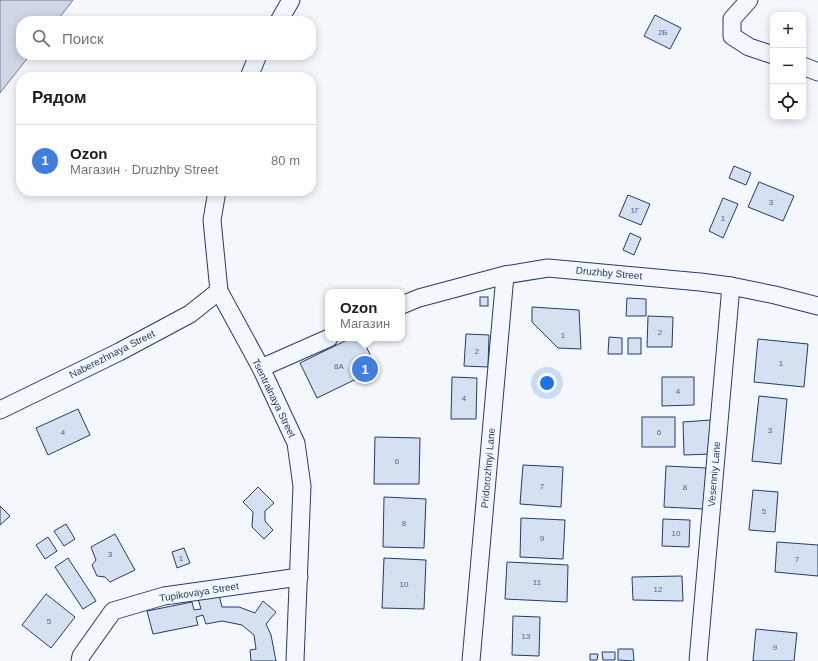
<!DOCTYPE html>
<html lang="ru">
<head>
<meta charset="utf-8">
<style>
	:root { --surface:#fff; --page:#f6f6f6; --text:#202124; --muted:#757577; --line:#e0e0e0; --accent:#c62828 }
	body { margin:0; font-family:Arial,sans-serif; background:var(--page); color:var(--text) }
	.controls { position:absolute; right:12px; top:12px; display:grid; overflow:hidden; border-radius:8px; box-shadow:0 2px 10px #0003 }
	.controls button { width:36px; height:36px; display:grid; place-items:center; padding:0; border:0; border-bottom:1px solid var(--line); background:var(--surface); color:var(--text); font:20px sans-serif }
	.you { position:absolute; left:547px; top:383px; width:14px; height:14px; margin:-10px; border:3px solid #fff; border-radius:50%; background:#1a73e8; box-shadow:0 0 0 6px #1a73e833 }
	.badge { display:grid; place-items:center; width:26px; height:26px; border-radius:50%; background:var(--accent); color:#fff; font-size:13px; font-weight:700 }
	.pin { position:absolute; translate:-50% -50%; border:2px solid #fff; box-shadow:0 1px 4px #0006 }
	.popup { position:absolute; left:325px; top:289px; width:80px; height:52px; box-sizing:border-box; display:grid; place-content:center; border-radius:8px; background:var(--surface); filter:drop-shadow(0 1px 3px #0005); font-size:13px; white-space:nowrap; color:var(--muted) }
	.popup b { font-size:15px; color:var(--text) }
	.popup::after { content:''; position:absolute; left:50%; top:100%; margin-left:-8px; border:8px solid transparent; border-top-color:var(--surface) }
	.list { margin:0; padding:0; list-style:none }
	h2 { display:flex; justify-content:space-between; align-items:center; height:52px; margin:0; padding:0 16px; font-size:17px }
	h2 small { font-size:13px; font-weight:400; color:var(--muted) }
	.list li { display:grid; grid-template-columns:26px 1fr auto; gap:12px; align-items:center; box-sizing:border-box; height:72px; padding:0 16px; border-top:1px solid var(--line) }
	.list b { display:block; font-size:15px; white-space:nowrap }
	.list p { margin:0; font-size:13px; white-space:nowrap; color:var(--muted) }
	.list em { font-size:13px; font-style:normal; color:var(--muted) }
	.icon { flex:none; width:22px; height:22px; fill:none; stroke:currentColor; stroke-width:2; stroke-linecap:round; stroke-linejoin:round }
	.map { position:relative; flex:none; width:818px; height:661px; overflow:hidden }
	.search { position:absolute; background:var(--surface); box-shadow:0 2px 10px #0003; left:16px; top:16px; width:300px; height:44px; display:flex; align-items:center; gap:10px; box-sizing:border-box; padding:0 14px; border-radius:16px; color:var(--muted); font-size:15px }
	.panel { position:absolute; background:var(--surface); box-shadow:0 2px 10px #0003; left:16px; top:72px; width:300px; height:124px; border-radius:16px }
	.map>svg:first-child { display:block }
	.water { fill:#cfd7e4; stroke:#687fa3 }
	.building { fill:#d5e0f0; stroke:#1d3f73 }
	.lines { fill:none; stroke-linecap:round; stroke-linejoin:round }
	.minor-casing { stroke:#1d3f73; stroke-width:19 }
	.minor { stroke:#f4f7fb; stroke-width:17 }
	.labels { text-anchor:middle; dominant-baseline:central; stroke-width:3; stroke-linejoin:round; paint-order:stroke }
	.number-label { font-size:8px; fill:#4b6792 }
	.street-label { font-size:10px; fill:#1d3f73; stroke:#f4f7fb }
</style>
</head>
<body>
<div class="map">
<svg width="818" height="661" viewBox="0 0 818 661">
	<rect width="100%" height="100%" fill="#f4f7fb"/>
	<!-- water -->
	<polygon class="water" points="0,0 73,0 57,21 21,21 21,55 30,55 0,93"/>
	<!-- building -->
	<g class="building">
		<polygon points="655,15 681,28 670,49 644,36"/>
		<polygon points="734,166 751,173 746,185 729,178"/>
		<polygon points="759,182 794,196 783,221 748,207"/>
		<polygon points="628,195 650,204 641,225 619,216"/>
		<polygon points="723,198 738,204 723,238 709,231"/>
		<polygon points="630,233 641,238 634,255 623,250"/>
		<rect x="480" y="297" width="8" height="9"/>
		<polygon points="627,298 646,299 646,316 626,316"/>
		<polygon points="532,307 579,310 581,349 558,348 532,322"/>
		<polygon points="648,316 673,317 672,347 647,347"/>
		<polygon points="466,334 489,335 488,367 464,366"/>
		<polygon points="609,337 622,338 622,354 608,354"/>
		<polygon points="351,338 362,338 377,369 317,398 300,363"/>
		<rect x="628" y="338" width="13" height="16"/>
		<polygon points="758,339 808,344 804,387 754,382"/>
		<polygon points="452,377 477,378 476,419 451,419"/>
		<polygon points="662,377 694,377 694,405 662,406"/>
		<polygon points="759,396 787,399 781,464 752,461"/>
		<polygon points="78,409 90,435 48,455 36,428"/>
		<rect x="642" y="417" width="33" height="30"/>
		<polygon points="711,420 712,454 684,455 683,422"/>
		<polygon points="375,437 420,438 419,484 374,484"/>
		<polygon points="523,465 563,467 561,507 520,504"/>
		<polygon points="666,466 706,468 704,509 664,507"/>
		<polygon points="258,487 274,503 265,511 265,521 273,530 264,539 252,527 253,512 243,502"/>
		<polygon points="753,490 778,492 775,532 749,530"/>
		<polygon points="384,497 426,499 424,548 383,547"/>
		<polygon points="0,506 10,516 0,525"/>
		<polygon points="521,518 565,520 563,559 520,557"/>
		<polygon points="663,519 690,520 689,547 662,546"/>
		<polygon points="66,524 75,539 64,546 54,531"/>
		<polygon points="115,534 135,570 110,582 105,577 97,576 92,565 96,560 91,547"/>
		<polygon points="48,537 57,551 45,559 36,545"/>
		<polygon points="777,542 818,545 818,576 775,572"/>
		<polygon points="184,548 190,563 177,568 172,552"/>
		<polygon points="68,558 96,601 83,609 55,567"/>
		<polygon points="384,558 426,560 424,609 382,608"/>
		<polygon points="507,562 568,565 567,602 505,599"/>
		<polygon points="682,576 683,601 633,600 632,577"/>
		<polygon points="46,594 75,617 51,648 22,625"/>
		<polygon points="219,595 222,607 239,607 255,613 263,601 276,612 266,624 271,635 276,661 251,661 250,650 256,649 254,635 242,625 222,621 206,624 203,615 196,617 198,625 153,634 147,611 192,602 194,610 201,609 198,599"/>
		<polygon points="513,616 540,617 539,656 512,655"/>
		<polygon points="756,629 797,633 794,661 753,661"/>
		<polygon points="618,649 633,649 634,661 618,660"/>
		<polygon points="602,652 615,652 615,660 603,660"/>
		<polygon points="590,654 598,654 597,660 590,660"/>
	</g>
	<g class="lines">
		<!-- minor casing -->
		<g class="minor-casing">
			<g id="minor">
				<polyline points="749,0 732,19 732,36 749,47 773,55"/>
				<polyline points="279,21 291,0"/>
				<polyline points="803,66 818,72"/>
				<polyline points="249,77 258,55"/>
				<polyline points="217,191 212,220 219,291 261,368 296,443 302,486 295,661"/>
				<polyline points="402,305 419,298 505,275 548,268 700,282 731,286 775,295 818,306"/>
				<polyline points="261,368 329,338"/>
				<polyline points="0,410 119,352 190,314 219,291"/>
				<polyline points="80,661 81,656 113,611 164,596 299,577"/>
				<polyline points="471,661 505,275"/>
				<polyline points="698,661 731,286"/>
			</g>
		</g>
		<!-- minor -->
		<use href="#minor" class="minor"/>
	</g>
	<g class="labels">
		<!-- number labels -->
		<g class="number-label">
			<text x="663" y="32">2Б</text>
			<text x="771" y="202">3</text>
			<text x="635" y="210">1Г</text>
			<text x="723" y="218">1</text>
			<text x="660" y="332">2</text>
			<text x="563" y="335">1</text>
			<text x="477" y="351">2</text>
			<text x="781" y="363">1</text>
			<text x="339" y="366">8А</text>
			<text x="678" y="391">4</text>
			<text x="464" y="398">4</text>
			<text x="770" y="430">3</text>
			<text x="63" y="432">4</text>
			<text x="659" y="432">6</text>
			<text x="397" y="461">6</text>
			<text x="542" y="486">7</text>
			<text x="685" y="487">8</text>
			<text x="764" y="511">5</text>
			<text x="404" y="523">8</text>
			<text x="676" y="533">10</text>
			<text x="542" y="538">9</text>
			<text x="110" y="554">3</text>
			<text x="181" y="558">1</text>
			<text x="797" y="559">7</text>
			<text x="537" y="582">11</text>
			<text x="404" y="584">10</text>
			<text x="658" y="589">12</text>
			<text x="49" y="621">5</text>
			<text x="526" y="636">13</text>
			<text x="775" y="647">9</text>
		</g>
		<!-- street labels -->
		<g class="street-label">
			<text transform="translate(609 273) rotate(5)">Druzhby Street</text>
			<text transform="translate(112 354) rotate(-27)">Naberezhnaya Street</text>
			<text transform="translate(274 398) rotate(64)">Tsentralnaya Street</text>
			<text transform="translate(488 468) rotate(-85)">Pridorozhnyi Lane</text>
			<text transform="translate(714 474) rotate(-85)">Vesenniy Lane</text>
			<text transform="translate(199 592) rotate(-9)">Tupikovaya Street</text>
		</g>
	</g>
</svg>
<div class="controls">
<button>+</button>
<button>−</button>
<button><svg class="icon" aria-label="locate" viewBox="0 0 24 24"><circle cx="12" cy="12" r="6"/><path d="M12 2v4M12 18v4M2 12h4M18 12h4"/></svg></button>
</div>
<div class="you"></div>
<div class="pin badge" style="left:365px;top:369px;background:#3f7fe0">1</div>
<div class="popup"><b>Ozon</b>Магазин</div>
<div class="search"><svg class="icon" aria-label="search" viewBox="0 0 24 24"><circle cx="10" cy="10" r="6"/><path d="M15 15l6 6"/></svg>Поиск</div>
<section class="panel">
<h2>Рядом<small></small></h2>
<ul class="list">
<li><span class="badge" style="background:#3f7fe0">1</span><div><b>Ozon</b><p>Магазин · Druzhby Street</p></div><em>80 m</em></li>
</ul>
</section>
</div>
</body>
</html>
